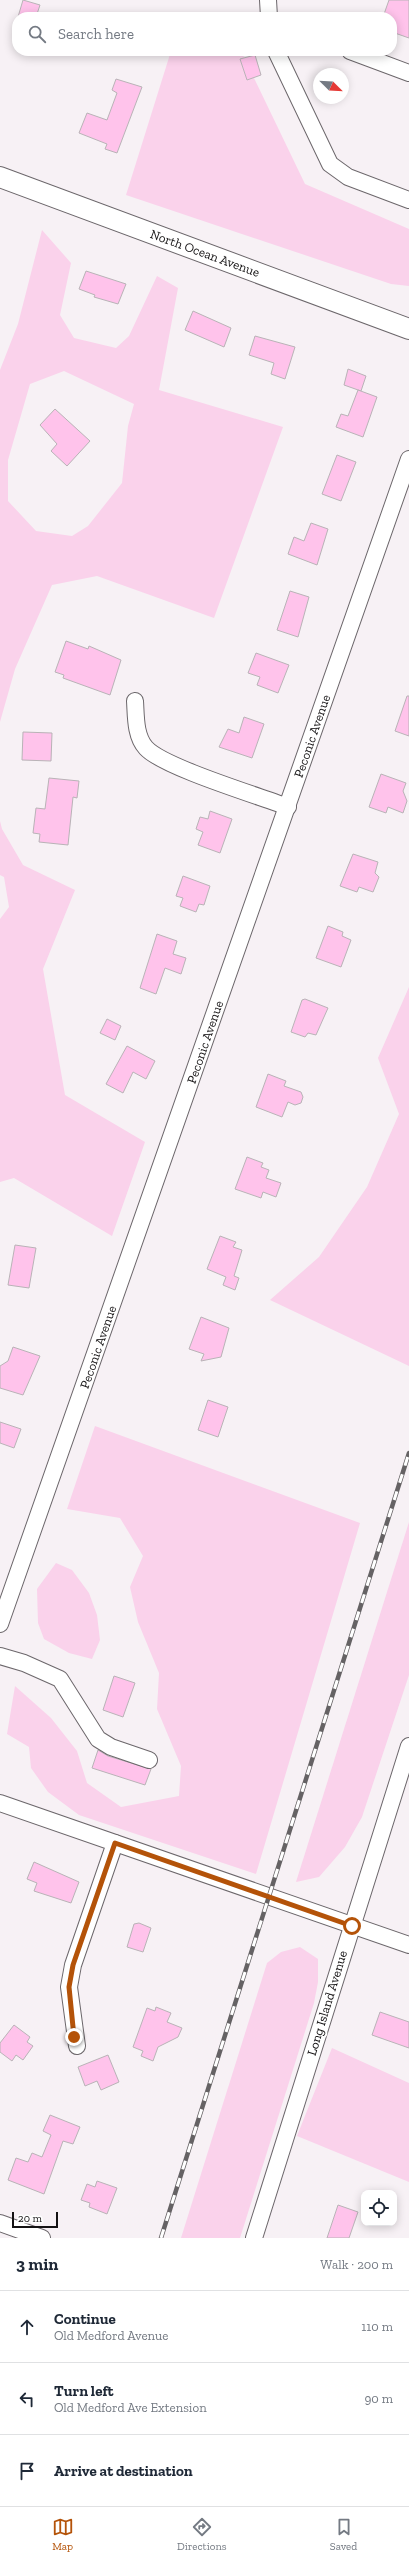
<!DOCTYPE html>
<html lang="en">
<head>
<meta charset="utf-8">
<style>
	:root { --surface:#fff; --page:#f6f6f7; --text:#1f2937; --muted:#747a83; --line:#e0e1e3; --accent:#b45309 }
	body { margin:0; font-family:"Zilla Slab",serif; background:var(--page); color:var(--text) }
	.controls { position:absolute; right:12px; bottom:12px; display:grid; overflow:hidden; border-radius:8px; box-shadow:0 2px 10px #0003 }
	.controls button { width:36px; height:36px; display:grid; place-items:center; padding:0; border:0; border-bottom:1px solid var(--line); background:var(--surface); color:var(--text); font:20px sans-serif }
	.compass { position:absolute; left:313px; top:68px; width:36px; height:36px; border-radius:50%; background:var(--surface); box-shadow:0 2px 10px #0003; rotate:114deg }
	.scale { position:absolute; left:12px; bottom:10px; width:46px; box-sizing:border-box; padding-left:4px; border:2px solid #141213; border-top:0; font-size:11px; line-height:14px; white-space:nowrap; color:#141213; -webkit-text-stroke:3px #fff; paint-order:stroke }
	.stop { position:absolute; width:12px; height:12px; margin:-9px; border:3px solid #b45309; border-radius:50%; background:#fff }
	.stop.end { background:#b45309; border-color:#fff; box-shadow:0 1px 4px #0008 }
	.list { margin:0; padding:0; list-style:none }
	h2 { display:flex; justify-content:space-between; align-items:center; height:52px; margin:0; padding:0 16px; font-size:17px }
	h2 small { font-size:13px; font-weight:400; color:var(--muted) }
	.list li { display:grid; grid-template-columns:26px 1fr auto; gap:12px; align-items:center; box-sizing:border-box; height:72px; padding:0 16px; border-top:1px solid var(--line) }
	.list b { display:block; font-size:15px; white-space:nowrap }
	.list p { margin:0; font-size:13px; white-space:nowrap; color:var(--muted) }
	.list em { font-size:13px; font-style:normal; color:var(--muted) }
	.icon { flex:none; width:22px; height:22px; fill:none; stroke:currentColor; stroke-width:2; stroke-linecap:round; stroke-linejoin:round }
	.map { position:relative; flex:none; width:409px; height:2238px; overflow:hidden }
	.search { position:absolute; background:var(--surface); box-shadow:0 2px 10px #0003; left:12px; right:12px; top:12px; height:44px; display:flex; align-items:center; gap:10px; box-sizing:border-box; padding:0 14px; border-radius:16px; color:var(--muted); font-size:15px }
	.sheet { height:268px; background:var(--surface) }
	nav { display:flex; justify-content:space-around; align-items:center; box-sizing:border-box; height:56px; border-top:1px solid var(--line); background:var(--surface); font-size:11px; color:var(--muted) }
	nav a { display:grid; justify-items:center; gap:2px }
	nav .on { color:var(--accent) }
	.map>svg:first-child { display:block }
	.green { fill:#fad2eb; fill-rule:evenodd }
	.building { fill:#ffc3eb; stroke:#b9b3b7 }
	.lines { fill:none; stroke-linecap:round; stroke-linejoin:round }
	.minor-casing { stroke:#6c676b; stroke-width:18 }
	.major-casing { stroke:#6c676b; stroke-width:22 }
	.minor { stroke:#fff; stroke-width:16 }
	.major { stroke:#fff; stroke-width:20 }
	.rail-casing { stroke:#656264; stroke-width:4.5 }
	.rail { stroke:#fff; stroke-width:3; stroke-dasharray:9; stroke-linecap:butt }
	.route { stroke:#b45309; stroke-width:5 }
	.labels { text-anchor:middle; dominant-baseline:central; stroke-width:4; stroke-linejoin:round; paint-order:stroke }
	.street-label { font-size:13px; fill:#141213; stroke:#fff }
</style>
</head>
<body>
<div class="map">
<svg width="409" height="2238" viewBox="0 0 409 2238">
	<rect width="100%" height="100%" fill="#f7f1f5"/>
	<!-- green -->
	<g class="green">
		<polygon points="171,51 241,51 305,184 409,229 409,286 391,284 126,195"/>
		<path d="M42 230 71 263 60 315 74 338 116 348 129 336 157 276 178 288 159 390 283 427 214 618 97 576 52 585 15 669 0 722V370L18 324ZM64 371 134 404 128 426 122 483 88 526 72 536 36 531 8 501V460L30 384Z"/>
		<polygon points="0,821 2,829 23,865 75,890 43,969 65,1095 145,1142 112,1236 14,1178 0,1182 0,919 9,907 4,877 0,875"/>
		<polygon points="409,987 409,1366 270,1300 319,1257 367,1187 399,1114 378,1058"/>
		<polygon points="95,1426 360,1523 256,1874 79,1815 48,1792 31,1768 29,1747 7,1734 15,1686 51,1718 77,1751 87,1783 121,1807 179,1796 181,1766 157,1709 159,1673 138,1622 130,1587 143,1556 120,1518 67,1509"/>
		<polygon points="409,1522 409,1675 362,1817 345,1847 319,1877 296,1882"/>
		<polygon points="56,1563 72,1570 89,1593 97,1615 100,1640 92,1659 69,1653 44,1639 38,1623 37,1589"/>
		<polygon points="300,1947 318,1959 318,1982 314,2003 240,2238 181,2238 267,1963 281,1952"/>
		<polygon points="332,2048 409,2083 409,2182 297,2136"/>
	</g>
	<!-- building -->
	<g class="building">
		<polygon points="23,0 40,5 36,17 18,17"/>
		<polygon points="389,0 409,0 409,38 392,32 392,17 383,17"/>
		<polygon points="255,55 261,75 247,80 240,59"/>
		<polygon points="116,79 142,87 117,153 105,149 107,144 79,133 87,113 107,120 117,93 112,90"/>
		<polygon points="86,271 126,284 118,304 94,297 95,295 79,289"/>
		<polygon points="193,311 231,328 224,347 185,330"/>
		<polygon points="255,336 295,347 285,379 271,374 274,363 249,355"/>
		<polygon points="348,369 366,376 361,391 344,385"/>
		<polygon points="358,390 377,397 363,437 336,427 341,414 348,416"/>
		<polygon points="55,409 90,441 67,466 51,451 57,444 40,425"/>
		<polygon points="337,455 356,462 341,501 322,494"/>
		<polygon points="311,523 328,529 317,565 288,554 294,537 304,541"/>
		<polygon points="290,591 309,597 298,637 277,630"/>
		<polygon points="66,641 88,649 89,646 121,660 110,695 63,678 64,675 55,672"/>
		<polygon points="256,653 289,665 278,693 257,685 260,677 248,673"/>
		<polygon points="407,696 409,696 409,736 395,731"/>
		<polygon points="244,717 264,724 252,758 219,747 228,729 239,733"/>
		<polygon points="23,732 52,733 51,761 22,760"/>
		<polygon points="381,774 406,783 403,791 407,801 403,813 388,807 386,813 369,807"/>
		<polygon points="49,778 79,781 77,798 73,797 68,845 39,842 40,834 33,833 36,808 45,809"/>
		<polygon points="210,811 232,819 220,853 198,845 203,832 196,829 200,817 208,819"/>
		<polygon points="353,854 378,862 375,873 379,877 373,892 359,887 357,892 340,886"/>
		<polygon points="183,876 210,886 204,905 199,904 196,912 180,906 183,898 176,896"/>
		<polygon points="328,926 343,932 342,936 351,940 341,967 316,958"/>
		<polygon points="157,934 177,941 173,954 186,958 181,974 165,968 156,994 140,988"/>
		<polygon points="305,999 328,1008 316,1035 308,1033 305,1037 291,1032 302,1000"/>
		<polygon points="107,1019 121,1026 115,1040 100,1033"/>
		<polygon points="127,1046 155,1061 146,1079 133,1072 123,1093 106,1084"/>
		<polygon points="268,1074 286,1081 284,1086 301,1092 303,1097 301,1103 295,1105 288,1102 282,1117 256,1107"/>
		<polygon points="247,1157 263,1163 261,1167 269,1170 266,1178 281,1183 276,1197 263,1192 261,1198 235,1189"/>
		<polygon points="220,1236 236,1242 233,1247 242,1250 234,1276 239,1278 235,1290 223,1285 226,1277 207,1269"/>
		<polygon points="15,1245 36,1248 29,1288 8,1285"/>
		<polygon points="201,1317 229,1328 221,1357 201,1361 204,1354 189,1349"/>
		<polygon points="13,1347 40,1356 23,1395 0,1388 0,1366 8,1361"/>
		<polygon points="208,1400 228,1407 218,1437 198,1430"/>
		<polygon points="0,1422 21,1429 14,1448 0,1443"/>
		<polygon points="114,1676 135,1683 123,1717 103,1710"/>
		<polygon points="98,1750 108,1756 151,1769 145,1785 92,1768"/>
		<polygon points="34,1862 79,1882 71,1903 34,1891 37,1883 27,1879"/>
		<polygon points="139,1923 151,1928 143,1952 127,1947 134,1924"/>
		<polygon points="156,2007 171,2013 167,2022 182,2028 178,2037 158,2047 153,2061 141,2056 143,2051 133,2047 147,2008 155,2011"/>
		<polygon points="380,2012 409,2022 409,2048 372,2035"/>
		<polygon points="14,2025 30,2037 27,2042 33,2046 23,2060 16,2055 12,2061 0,2052 0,2043"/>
		<polygon points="108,2055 119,2082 101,2090 97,2081 85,2086 78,2067"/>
		<polygon points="50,2115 80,2127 73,2144 63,2141 44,2194 8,2180 16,2158 28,2162 32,2153 42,2157 51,2135 43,2131"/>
		<polygon points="97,2181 117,2188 107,2214 89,2207 90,2203 81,2200 87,2184 95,2187"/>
		<polygon points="338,2205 358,2212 349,2238 327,2238"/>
	</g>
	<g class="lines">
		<!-- minor casing -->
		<g class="minor-casing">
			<g id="minor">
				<polyline points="268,0 269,17"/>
				<polyline points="276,51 330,164 348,177 409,200"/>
				<polyline points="350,51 409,73"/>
				<path d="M135 701C136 716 135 736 146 748 163 767 259 796 288 807"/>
				<polyline points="0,1624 409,459"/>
				<polyline points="0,1656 24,1663 60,1679 98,1739 111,1747 149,1760"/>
				<polyline points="0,1803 409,1945"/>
				<polyline points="77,2046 69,1987 73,1965 115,1843"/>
				<polyline points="0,2223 42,2238"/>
				<polyline points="254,2238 409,1746"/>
			</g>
		</g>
		<!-- major casing -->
		<g class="major-casing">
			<polyline id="major" points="0,177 409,329"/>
		</g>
		<!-- minor -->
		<use href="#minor" class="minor"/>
		<!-- major -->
		<use href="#major" class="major"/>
		<!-- rail casing -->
		<g class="rail-casing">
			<polyline id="rail" points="161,2238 409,1453"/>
		</g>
		<!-- rail -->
		<use href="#rail" class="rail"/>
	</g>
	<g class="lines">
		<!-- route -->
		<polyline class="route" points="74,2037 69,1987 73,1965 115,1843 352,1926"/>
	</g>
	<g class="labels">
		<!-- street labels -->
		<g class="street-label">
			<text transform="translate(205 253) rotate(20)">North Ocean Avenue</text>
			<text transform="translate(312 736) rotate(-71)">Peconic Avenue</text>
			<text transform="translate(205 1042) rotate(-71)">Peconic Avenue</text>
			<text transform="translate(98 1347) rotate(-71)">Peconic Avenue</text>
			<text transform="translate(327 2003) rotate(-73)">Long Island Avenue</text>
		</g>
	</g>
</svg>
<div class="controls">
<button><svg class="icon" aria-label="locate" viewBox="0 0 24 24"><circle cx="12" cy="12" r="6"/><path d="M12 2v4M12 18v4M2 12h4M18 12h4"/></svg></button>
</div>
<svg class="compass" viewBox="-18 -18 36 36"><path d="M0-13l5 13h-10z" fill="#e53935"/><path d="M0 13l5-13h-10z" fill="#747a83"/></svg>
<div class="scale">20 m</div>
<div class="stop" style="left:352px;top:1926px"></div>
<div class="stop end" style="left:74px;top:2037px"></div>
<div class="search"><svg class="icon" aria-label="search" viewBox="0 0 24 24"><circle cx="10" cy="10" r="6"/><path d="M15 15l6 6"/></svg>Search here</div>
</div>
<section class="sheet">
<h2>3 min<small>Walk · 200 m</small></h2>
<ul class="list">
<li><svg class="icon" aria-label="ahead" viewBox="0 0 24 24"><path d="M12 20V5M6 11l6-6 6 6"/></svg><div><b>Continue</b><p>Old Medford Avenue</p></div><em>110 m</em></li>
<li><svg class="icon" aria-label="left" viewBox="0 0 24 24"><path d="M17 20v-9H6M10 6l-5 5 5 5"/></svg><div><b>Turn left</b><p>Old Medford Ave Extension</p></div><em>90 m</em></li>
<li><svg class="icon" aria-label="arrive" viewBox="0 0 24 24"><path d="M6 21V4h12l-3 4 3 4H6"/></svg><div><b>Arrive at destination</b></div></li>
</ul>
</section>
<nav>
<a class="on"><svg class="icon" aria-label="map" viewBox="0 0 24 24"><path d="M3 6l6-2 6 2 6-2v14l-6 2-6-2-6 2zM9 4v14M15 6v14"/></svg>Map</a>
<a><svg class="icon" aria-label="directions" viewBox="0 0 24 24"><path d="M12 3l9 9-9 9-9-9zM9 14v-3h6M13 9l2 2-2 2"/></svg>Directions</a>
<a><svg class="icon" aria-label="saved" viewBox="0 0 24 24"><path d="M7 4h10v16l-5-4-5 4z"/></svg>Saved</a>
</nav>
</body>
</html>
